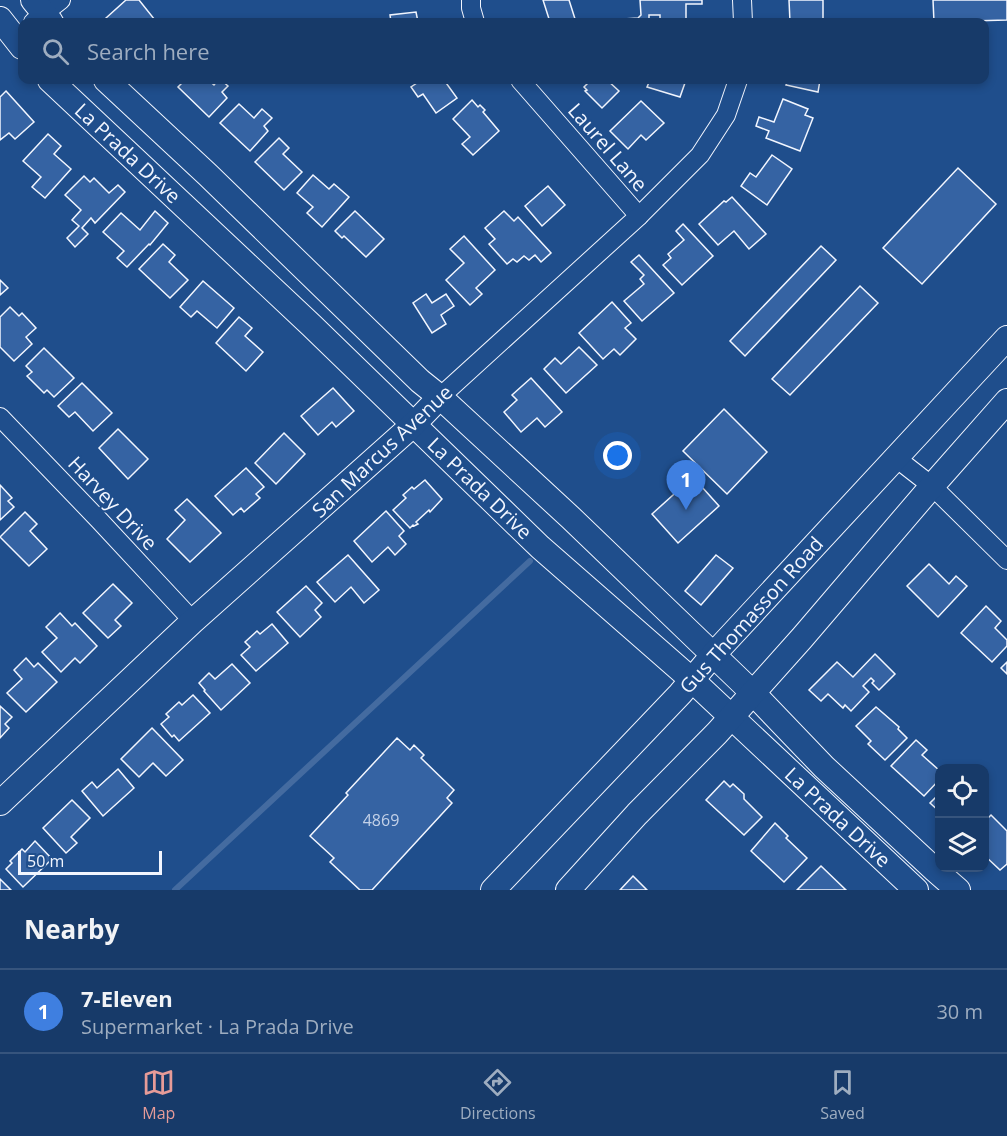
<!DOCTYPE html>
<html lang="en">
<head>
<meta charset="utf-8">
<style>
	:root { --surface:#173a69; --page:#20416f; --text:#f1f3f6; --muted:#9eadc0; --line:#36547d; --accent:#e69b98 }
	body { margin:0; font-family:"Open Sans",sans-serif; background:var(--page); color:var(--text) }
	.controls { position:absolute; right:18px; bottom:18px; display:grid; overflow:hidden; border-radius:12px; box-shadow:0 3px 9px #0003 }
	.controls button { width:54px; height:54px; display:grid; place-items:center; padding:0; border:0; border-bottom:2px solid var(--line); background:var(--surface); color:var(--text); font:30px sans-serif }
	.scale { position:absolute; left:18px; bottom:15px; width:144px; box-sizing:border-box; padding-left:6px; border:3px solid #f2f6ff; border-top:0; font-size:16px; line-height:21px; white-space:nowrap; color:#f2f6ff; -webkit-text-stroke:4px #1f4e8c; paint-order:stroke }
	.you { position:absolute; left:618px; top:456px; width:21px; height:21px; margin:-15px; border:4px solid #fff; border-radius:50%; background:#1a73e8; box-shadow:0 0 0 9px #1a73e833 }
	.badge { display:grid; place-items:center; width:39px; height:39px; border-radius:50%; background:var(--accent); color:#fff; font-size:20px; font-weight:700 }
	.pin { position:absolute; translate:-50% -50px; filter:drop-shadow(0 2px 3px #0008) }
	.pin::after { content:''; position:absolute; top:32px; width:21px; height:18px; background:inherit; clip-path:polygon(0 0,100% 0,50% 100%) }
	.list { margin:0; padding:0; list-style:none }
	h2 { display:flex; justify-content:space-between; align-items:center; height:78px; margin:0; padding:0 24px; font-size:26px }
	h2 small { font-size:20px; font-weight:400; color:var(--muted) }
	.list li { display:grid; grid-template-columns:39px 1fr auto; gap:18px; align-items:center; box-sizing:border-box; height:84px; padding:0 24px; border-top:2px solid var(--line) }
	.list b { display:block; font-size:22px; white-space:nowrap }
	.list p { margin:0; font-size:20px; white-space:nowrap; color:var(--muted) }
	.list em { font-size:20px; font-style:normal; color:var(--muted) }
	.icon { flex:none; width:33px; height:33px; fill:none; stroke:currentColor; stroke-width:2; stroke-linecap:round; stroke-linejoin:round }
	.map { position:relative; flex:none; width:1007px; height:890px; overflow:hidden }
	.search { position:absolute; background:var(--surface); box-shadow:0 3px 9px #0003; left:18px; right:18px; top:18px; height:66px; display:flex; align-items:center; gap:15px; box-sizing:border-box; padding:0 21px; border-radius:12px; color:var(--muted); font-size:22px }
	.sheet { height:162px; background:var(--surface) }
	nav { display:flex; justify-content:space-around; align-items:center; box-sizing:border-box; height:84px; border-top:2px solid var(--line); background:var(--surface); font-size:16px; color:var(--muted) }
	nav a { display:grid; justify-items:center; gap:3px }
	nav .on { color:var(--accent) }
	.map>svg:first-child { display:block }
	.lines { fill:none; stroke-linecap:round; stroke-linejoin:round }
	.stream { stroke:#446ba0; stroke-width:6 }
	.building { fill:#3563a3; stroke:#f2f6ff; stroke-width:1.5 }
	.street-casing { stroke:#f2f6ff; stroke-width:20 }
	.secondary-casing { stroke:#f2f6ff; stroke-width:26 }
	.street { stroke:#1f4e8c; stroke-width:18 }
	.secondary { stroke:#1f4e8c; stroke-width:24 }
	.labels { text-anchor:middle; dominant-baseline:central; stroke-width:4.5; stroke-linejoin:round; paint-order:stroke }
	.number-label { font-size:16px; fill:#c3d1e8 }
	.street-label { font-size:20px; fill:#f2f6ff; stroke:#1f4e8c }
</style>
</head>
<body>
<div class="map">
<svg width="1007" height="890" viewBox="0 0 1007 890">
	<rect width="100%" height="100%" fill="#1f4e8c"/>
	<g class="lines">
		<!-- stream -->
		<polyline class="stream" points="175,890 530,561"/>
	</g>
	<!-- building -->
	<g class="building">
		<polygon points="126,0 139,0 155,20 152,22 110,22 106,18"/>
		<polygon points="543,0 569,0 576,22 550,22"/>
		<polygon points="640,0 702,0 702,4 686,4 686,21 695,20 696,22 660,22 660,15 649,15 649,19 652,19 652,22 624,22 624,19 638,18 641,15"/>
		<polygon points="789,0 823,0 823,22 790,22"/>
		<polygon points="933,0 1007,0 1007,20 934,22"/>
		<polygon points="416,12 418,22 390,22 391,22 390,15"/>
		<polygon points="185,80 208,80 214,85 218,80 221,80 228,86 222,92 227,98 209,117 178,87"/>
		<polygon points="414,80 444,80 457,98 436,113 423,94 418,97 411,87 417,83"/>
		<polygon points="591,80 607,80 619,91 602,108 585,91 587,90 584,87"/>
		<polygon points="650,80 686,80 680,97 647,87"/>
		<polygon points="788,80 820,80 818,92 786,85"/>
		<polygon points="6,91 34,122 15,139 9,133 0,140 0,97"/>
		<polygon points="783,99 808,109 805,115 813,118 800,151 766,138 769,131 756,126 759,117 774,122"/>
		<polygon points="472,100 478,107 480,105 485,110 483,112 499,131 473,155 462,144 470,137 453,119"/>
		<polygon points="641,101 664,123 646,140 641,135 628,149 610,131"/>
		<polygon points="239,104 254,118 262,109 272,118 264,126 268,131 250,151 220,123"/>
		<polygon points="48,134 61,146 54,154 71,169 45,198 32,187 41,177 23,161"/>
		<polygon points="279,138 289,148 283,154 302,172 284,190 255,162"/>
		<polygon points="772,155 792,169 767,205 741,186 750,173 756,177"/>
		<polygon points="958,168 996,204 922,284 883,248"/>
		<polygon points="313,175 329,189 334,184 349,197 322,227 307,213 313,207 297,193"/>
		<polygon points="84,176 90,182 94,178 109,193 118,185 125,192 95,223 91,218 82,228 88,234 75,247 67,238 79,226 72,220 81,210 65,195"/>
		<polygon points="548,186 565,205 542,226 525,206"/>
		<polygon points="732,197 766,234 749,249 734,231 718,245 699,224 724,201 726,202"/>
		<polygon points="155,211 168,223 150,245 149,244 127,267 117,258 124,251 103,232 121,213 140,230"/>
		<polygon points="355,211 384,239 366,257 344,236 342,238 335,231"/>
		<polygon points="504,211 514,221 518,217 551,253 541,262 535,255 529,260 524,256 517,262 513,259 507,264 489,244 495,239 485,228"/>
		<polygon points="683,224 713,256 682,285 663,265 671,258 668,254 684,240 676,231"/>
		<polygon points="464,236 495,270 476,288 482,294 470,305 446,280 464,263 450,249"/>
		<polygon points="163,244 175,255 169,262 188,280 170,298 139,269"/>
		<polygon points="821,246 836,260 745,356 730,341"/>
		<polygon points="639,255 674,293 642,321 624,301 644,284 640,279 644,275 631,262"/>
		<polygon points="0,280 8,288 0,295"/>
		<polygon points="203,281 234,308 217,328 197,311 191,317 180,307"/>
		<polygon points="860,286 878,303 790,395 772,379"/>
		<polygon points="426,294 432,303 446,294 454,306 441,315 446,324 432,333 413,303"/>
		<polygon points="612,302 631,323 625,328 636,339 620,355 614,349 603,359 579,333"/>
		<polygon points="10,307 19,316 22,313 36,328 26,337 32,344 14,361 0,347 0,317"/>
		<polygon points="239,317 252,328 245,336 263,352 246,371 216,343"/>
		<polygon points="579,347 597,365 566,393 544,369 555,358 561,364"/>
		<polygon points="44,348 74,378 54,397 47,390 44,393 27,376 32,372 26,366"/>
		<polygon points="531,378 562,412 545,427 537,418 521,432 504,412 517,400 512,395"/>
		<polygon points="82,383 112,413 93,431 75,412 69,417 58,406"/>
		<polygon points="333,388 354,411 336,427 332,422 318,435 301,416"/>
		<polygon points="724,409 767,452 727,494 683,451"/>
		<polygon points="118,429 148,459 128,479 99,448"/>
		<polygon points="284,433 305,454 276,484 255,463"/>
		<polygon points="246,468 264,487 256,494 260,498 244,512 241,508 233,515 215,496"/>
		<polygon points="693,477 719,506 678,543 652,514"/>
		<polygon points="425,480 442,499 430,512 429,510 416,522 418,524 414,526 413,525 410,528 393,510 406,498 403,495 412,487 414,489"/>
		<polygon points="0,485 12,498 8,501 14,507 0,520"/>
		<polygon points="187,499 221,533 190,562 167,539 185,520 175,510"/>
		<polygon points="386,511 404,531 399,536 406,544 395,555 388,547 372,562 354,541"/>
		<polygon points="25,512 37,524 30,531 47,549 29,566 0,537"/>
		<polygon points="348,555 379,590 364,603 351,587 335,602 317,582"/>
		<polygon points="716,555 733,568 701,605 685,591"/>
		<polygon points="929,564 949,584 956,576 967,586 938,617 907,586"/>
		<polygon points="113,584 132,603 115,620 121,626 108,638 83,613"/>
		<polygon points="306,586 322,603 315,610 321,617 300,637 277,612"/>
		<polygon points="986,606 1001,621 995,628 1007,640 1007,646 992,662 961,633"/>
		<polygon points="60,613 72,626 75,623 97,646 80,663 75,658 61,672 42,652 57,638 46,627"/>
		<polygon points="272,624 288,643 256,671 241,655 250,647 245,642 257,631 260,634"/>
		<polygon points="875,654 895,674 879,690 872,683 874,681 871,678 863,686 869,692 851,711 845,705 843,708 828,694 821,701 809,690 837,662 853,677"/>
		<polygon points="26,658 34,667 38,663 57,682 26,712 7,693 22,679 14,670"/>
		<polygon points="1007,662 1007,674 1001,668"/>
		<polygon points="232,664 250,683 221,710 204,691 205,690 199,683 209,673 215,679"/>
		<polygon points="193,695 210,713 179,741 174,735 172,737 161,724 169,717 166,714 179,702 182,705"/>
		<polygon points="0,706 12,717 5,724 9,728 0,738"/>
		<polygon points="876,707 899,727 898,729 907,738 885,760 868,744 871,741 856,726"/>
		<polygon points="152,728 183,760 166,776 153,763 139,777 121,759"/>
		<polygon points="397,738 410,750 414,745 424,755 421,758 454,790 447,798 452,803 372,890 360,890 330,862 334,858 310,836 348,795 346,793"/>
		<polygon points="916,740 927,750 922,755 940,771 940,779 924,796 891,766"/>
		<polygon points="118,769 134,788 103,816 82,791 92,782 97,788"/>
		<polygon points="724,781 730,787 733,784 744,794 744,799 762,817 744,835 706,800"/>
		<polygon points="940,793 940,812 930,803"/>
		<polygon points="72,800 90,818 71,837 77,843 66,853 43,828"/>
		<polygon points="991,815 1007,831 1007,864 1000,870 984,855 984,822"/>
		<polygon points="775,823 788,836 786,838 807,858 784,882 751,851"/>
		<polygon points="35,841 52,859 23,887 6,869 12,863 10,861 22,849 25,852"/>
		<polygon points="821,866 846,890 797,890"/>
		<polygon points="633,876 647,890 620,890"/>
		<polygon points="0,879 11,890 0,890"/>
	</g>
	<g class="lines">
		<!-- street casing -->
		<g class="street-casing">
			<g id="street">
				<polyline points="471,0 471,8 475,22"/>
				<polyline points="742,0 743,22"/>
				<polyline points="33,22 61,0"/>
				<polyline points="520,80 639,216"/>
				<polyline points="440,397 639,216 700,155 726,115 738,80"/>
				<polyline points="0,417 99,520 193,621"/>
				<polyline points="896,458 932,486 1007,560"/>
			</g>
		</g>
		<!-- secondary casing -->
		<g class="secondary-casing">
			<g id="secondary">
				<polyline points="33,0 51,22"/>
				<polyline points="0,19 22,47"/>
				<polyline points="50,80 311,325 540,547 692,680 916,890"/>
				<polyline points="106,80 208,175 420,381 440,397 571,518 753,693 824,767 935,870 958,890"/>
				<polyline points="0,803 193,621 414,424 440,397"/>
				<polyline points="493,890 680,694 713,655 1007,338"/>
				<polyline points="568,890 637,814 717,733 802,638 932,486 1007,401"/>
			</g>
		</g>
		<!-- street -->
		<use href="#street" class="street"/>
		<!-- secondary -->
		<use href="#secondary" class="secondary"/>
	</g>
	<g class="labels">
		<!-- number labels -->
		<g class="number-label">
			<text x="381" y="820">4869</text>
		</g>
		<!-- street labels -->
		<g class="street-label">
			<text transform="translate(608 147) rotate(49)">Laurel Lane</text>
			<text transform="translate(128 153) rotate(43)">La Prada Drive</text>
			<text transform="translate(382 451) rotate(-43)">San Marcus Avenue</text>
			<text transform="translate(480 488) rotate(44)">La Prada Drive</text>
			<text transform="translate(113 503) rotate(47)">Harvey Drive</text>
			<text transform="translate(751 615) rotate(-48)">Gus Thomasson Road</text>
			<text transform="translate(838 817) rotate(43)">La Prada Drive</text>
		</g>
	</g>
</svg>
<div class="controls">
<button><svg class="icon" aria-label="locate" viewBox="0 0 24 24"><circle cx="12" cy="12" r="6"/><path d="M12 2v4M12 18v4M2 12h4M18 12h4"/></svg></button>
<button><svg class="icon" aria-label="layers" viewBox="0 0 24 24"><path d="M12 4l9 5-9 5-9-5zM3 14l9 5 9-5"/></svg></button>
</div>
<div class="scale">50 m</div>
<div class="you"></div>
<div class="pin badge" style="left:686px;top:510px;background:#3f7fe0">1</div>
<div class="search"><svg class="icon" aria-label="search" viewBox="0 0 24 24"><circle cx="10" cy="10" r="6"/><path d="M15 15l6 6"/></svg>Search here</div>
</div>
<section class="sheet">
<h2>Nearby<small></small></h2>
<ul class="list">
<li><span class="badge" style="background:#3f7fe0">1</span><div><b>7-Eleven</b><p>Supermarket · La Prada Drive</p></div><em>30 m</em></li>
</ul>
</section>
<nav>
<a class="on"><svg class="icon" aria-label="map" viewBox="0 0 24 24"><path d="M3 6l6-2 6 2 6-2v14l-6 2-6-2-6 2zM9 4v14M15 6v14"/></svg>Map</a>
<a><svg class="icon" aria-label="directions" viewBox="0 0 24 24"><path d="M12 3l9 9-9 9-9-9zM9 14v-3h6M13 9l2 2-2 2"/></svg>Directions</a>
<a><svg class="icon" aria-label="saved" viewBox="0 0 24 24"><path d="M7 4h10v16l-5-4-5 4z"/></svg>Saved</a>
</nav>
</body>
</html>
